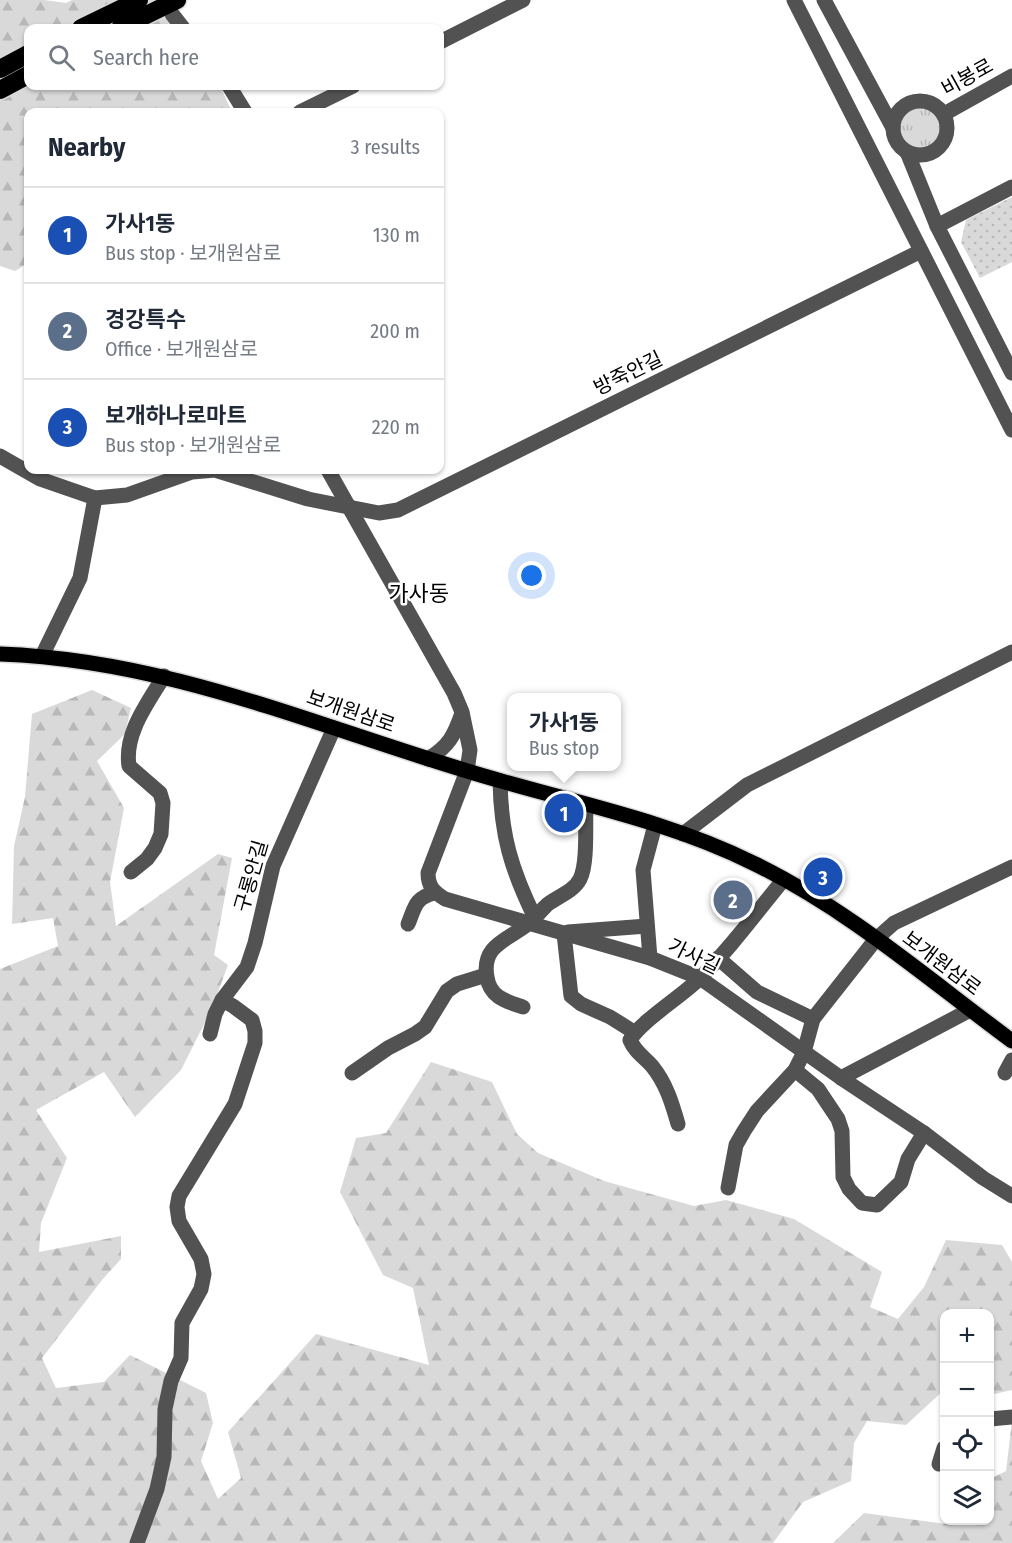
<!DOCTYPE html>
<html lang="en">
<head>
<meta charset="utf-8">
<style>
	:root { --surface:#fff; --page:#f2f2f3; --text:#1f2937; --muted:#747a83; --line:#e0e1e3; --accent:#000 }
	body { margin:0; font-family:"Fira Sans Condensed","Noto Sans KR",sans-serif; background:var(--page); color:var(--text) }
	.controls { position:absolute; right:18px; bottom:18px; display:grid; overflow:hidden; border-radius:12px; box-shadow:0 2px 4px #0004 }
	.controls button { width:54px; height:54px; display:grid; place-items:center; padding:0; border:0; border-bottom:2px solid var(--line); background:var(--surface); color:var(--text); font:30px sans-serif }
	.you { position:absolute; left:532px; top:576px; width:21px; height:21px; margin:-15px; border:4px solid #fff; border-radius:50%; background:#1a73e8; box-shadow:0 0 0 9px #1a73e833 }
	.badge { display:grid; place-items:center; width:39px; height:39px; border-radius:50%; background:var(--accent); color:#fff; font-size:20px; font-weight:700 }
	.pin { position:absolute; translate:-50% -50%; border:3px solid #fff; box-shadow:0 2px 6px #0006 }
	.popup { position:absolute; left:507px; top:693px; width:114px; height:78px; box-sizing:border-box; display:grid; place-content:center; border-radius:12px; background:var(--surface); filter:drop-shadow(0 2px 4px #0005); font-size:20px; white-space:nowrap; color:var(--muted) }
	.popup b { font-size:22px; color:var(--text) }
	.popup::after { content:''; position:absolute; left:50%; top:100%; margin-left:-12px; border:12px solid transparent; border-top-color:var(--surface) }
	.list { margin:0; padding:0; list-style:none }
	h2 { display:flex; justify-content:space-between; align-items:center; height:78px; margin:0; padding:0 24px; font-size:26px }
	h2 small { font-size:20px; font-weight:400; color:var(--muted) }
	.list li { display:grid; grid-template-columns:39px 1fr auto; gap:18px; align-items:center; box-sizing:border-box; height:96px; padding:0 24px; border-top:2px solid var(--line) }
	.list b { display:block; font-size:22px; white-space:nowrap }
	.list p { margin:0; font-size:20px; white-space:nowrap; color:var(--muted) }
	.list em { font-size:20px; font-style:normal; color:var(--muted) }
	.icon { flex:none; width:33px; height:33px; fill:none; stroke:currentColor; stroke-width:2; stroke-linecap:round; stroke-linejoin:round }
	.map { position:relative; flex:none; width:1012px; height:1543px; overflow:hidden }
	.search { position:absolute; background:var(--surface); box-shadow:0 2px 4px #0004; left:24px; top:24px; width:420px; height:66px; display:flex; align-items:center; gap:15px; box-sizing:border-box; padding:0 21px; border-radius:12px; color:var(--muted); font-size:22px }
	.panel { position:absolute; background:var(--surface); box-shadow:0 2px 4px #0004; left:24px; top:108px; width:420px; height:366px; border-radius:12px }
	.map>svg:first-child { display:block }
	.grass { fill:url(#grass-tufts) }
	.forest { fill:url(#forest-firs) }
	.park { fill:url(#park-dots) }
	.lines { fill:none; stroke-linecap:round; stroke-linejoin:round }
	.major-casing { stroke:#dbdbdb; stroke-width:18 }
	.highway-casing { stroke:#dbdbdb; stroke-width:21 }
	.minor { stroke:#525252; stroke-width:15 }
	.major { stroke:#000; stroke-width:15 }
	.highway { stroke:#000; stroke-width:18 }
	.labels { text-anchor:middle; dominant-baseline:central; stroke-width:5; stroke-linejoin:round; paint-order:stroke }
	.street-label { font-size:20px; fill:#000; stroke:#fff }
	.quarter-label { font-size:22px; fill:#000; stroke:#fff }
</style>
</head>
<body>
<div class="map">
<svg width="1012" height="1543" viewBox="0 0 1012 1543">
	<defs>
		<pattern id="grass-tufts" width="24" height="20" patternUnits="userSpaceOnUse" patternTransform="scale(1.5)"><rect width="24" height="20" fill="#d9d9d9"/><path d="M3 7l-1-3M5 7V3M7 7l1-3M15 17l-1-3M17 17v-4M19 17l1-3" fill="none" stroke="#b8b8b8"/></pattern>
		<pattern id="forest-firs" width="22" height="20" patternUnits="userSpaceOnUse" patternTransform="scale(1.5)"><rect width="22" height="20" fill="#d9d9d9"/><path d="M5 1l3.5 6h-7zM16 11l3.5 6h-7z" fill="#b8b8b8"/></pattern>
		<pattern id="park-dots" width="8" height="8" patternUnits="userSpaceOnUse" patternTransform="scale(1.5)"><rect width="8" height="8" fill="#d9d9d9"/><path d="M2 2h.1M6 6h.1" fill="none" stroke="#b8b8b8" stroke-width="1.8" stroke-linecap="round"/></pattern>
	</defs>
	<rect width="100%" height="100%" fill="#fff"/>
	<!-- grass -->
	<circle class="grass" cx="921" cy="128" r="22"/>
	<!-- forest -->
	<g class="forest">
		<polygon points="0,0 44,0 66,3 72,0 154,0 176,28 28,28 28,86 220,86 232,112 28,112 28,263 15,271 0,266"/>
		<polygon points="92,690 131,708 125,734 97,761 124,808 110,882 116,926 218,854 232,858 214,955 228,965 212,1008 181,1070 135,1117 104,1072 36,1110 67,1158 41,1223 39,1252 121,1236 121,1259 102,1280 42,1358 56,1388 104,1382 130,1355 206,1393 213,1423 201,1461 218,1499 241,1478 228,1432 316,1334 429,1365 413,1288 383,1275 340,1192 356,1138 386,1133 431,1062 492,1082 517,1134 538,1153 604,1181 694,1206 726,1200 794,1219 882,1272 870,1307 898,1319 924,1287 946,1240 1002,1245 1012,1262 1012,1390 990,1395 990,1314 944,1314 944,1390 906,1425 867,1421 854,1443 851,1481 803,1502 773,1543 0,1543 0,969 58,946 53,918 12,924 14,846 25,797 32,714"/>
		<polygon points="1012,1421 1012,1543 833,1543 864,1513 946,1524 949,1521 990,1520 990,1479 1006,1471"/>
	</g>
	<!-- park -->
	<polygon class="park" points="1012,197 1012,262 980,278 961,242 966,220"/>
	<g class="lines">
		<!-- major casing -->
		<g class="major-casing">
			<path id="major" d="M0 654C166 660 308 723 464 770 560 800 663 818 753 863 848 909 928 979 1012 1041"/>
		</g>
		<!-- highway casing -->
		<g class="highway-casing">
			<g id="highway">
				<polyline points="81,28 139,0"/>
				<polyline points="120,28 177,0"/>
				<polyline points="0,69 28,54"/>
				<polyline points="0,90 28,75"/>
			</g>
		</g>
		<!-- minor -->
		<g class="minor">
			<polyline points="794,0 1012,430"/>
			<polyline points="824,0 893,128"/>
			<polyline points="172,14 183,28"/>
			<polyline points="440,42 523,0"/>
			<polyline points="229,86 245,112"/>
			<circle cx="920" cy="128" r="27"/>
			<polyline points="300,112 353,86"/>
			<polyline points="944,114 1012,76"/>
			<polyline points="907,152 937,226 1012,373"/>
			<polyline points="937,226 1012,187"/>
			<polyline points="0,456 40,479 95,498 127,495 192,472 215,470 308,499 379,513 398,510 921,251"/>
			<path d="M328 470 454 693 462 712 470 750 467 771 428 873C428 887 434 892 445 899L650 958 700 978 841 1078 924 1133 983 1178 1012 1196"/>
			<polyline points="42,656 80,578 95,498"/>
			<path d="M428 759C449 746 454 736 462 713"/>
			<path d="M500 781C501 835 511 869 535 918"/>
			<polyline points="683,834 747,785 1012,652"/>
			<path d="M131 872 147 859 155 848 161 834 163 803 160 793 129 766C124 733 148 703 164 676"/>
			<path d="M408 924C415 907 415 898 434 893"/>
			<polyline points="568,932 647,926"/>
			<polyline points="564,934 571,996 581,1004 610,1017 634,1032"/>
			<polyline points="650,958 643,870 655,825"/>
			<polyline points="718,958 757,992 813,1019"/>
			<path d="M523 1007C505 1001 490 997 487 977 481 945 508 940 528 924 536 918 541 910 548 904 559 896 574 891 580 879 588 863 585 824 586 805"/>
			<polyline points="210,1034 215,1014 222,1000 247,967 255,943 273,866 334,728"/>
			<polyline points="795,1070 818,1089 838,1119 842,1131 843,1177 849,1189 862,1203 877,1205 901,1182 908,1159 924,1133"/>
			<polyline points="352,1073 388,1048 415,1034 425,1027 447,991 457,984 486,975"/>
			<polyline points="1005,1073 1012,1060"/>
			<polyline points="841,1078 970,1010"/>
			<path d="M678 1124C672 1103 666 1083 652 1066 643 1056 635 1052 630 1040 640 1022 682 996 699 979 730 949 756 913 784 879"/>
			<polyline points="728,1188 736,1145 744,1131 757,1111 795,1070 804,1052 813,1019 876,939 894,923 1012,867"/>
			<polyline points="990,1419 1012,1417"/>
			<polyline points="939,1464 944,1448"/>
			<polyline points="137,1543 157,1489 164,1457 165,1409 171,1381 181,1358 182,1323 201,1289 204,1274 201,1259 179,1221 177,1207 179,1196 235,1104 255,1043 255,1031 252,1020 233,1006 222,1000"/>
		</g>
		<!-- major -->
		<use href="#major" class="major"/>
		<!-- highway -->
		<use href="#highway" class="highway"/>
	</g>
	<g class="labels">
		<!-- street labels -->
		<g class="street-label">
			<text transform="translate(967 77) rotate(-29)">비봉로</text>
			<text transform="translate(628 373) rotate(-26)">방죽안길</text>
			<text transform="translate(351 711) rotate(19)">보개원삼로</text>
			<text transform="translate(251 876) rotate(-74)">구롱안길</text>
			<text transform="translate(694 956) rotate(26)">가사길</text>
			<text transform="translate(942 963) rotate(37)">보개원삼로</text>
		</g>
		<!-- quarter labels -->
		<g class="quarter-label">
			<text x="419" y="593">가사동</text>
		</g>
	</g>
</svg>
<div class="controls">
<button>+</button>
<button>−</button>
<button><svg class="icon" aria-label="locate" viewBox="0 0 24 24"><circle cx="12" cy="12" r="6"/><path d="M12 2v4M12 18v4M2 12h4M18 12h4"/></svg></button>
<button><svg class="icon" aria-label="layers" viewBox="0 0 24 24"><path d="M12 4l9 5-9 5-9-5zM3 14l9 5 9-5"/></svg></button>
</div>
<div class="you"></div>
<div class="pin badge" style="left:564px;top:813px;background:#1a4fb4">1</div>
<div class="popup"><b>가사1동</b>Bus stop</div>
<div class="pin badge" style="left:733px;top:900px;background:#5c6f8a">2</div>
<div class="pin badge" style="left:823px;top:877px;background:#1a4fb4">3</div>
<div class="search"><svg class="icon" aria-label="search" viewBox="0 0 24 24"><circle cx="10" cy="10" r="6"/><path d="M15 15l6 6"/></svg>Search here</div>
<section class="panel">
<h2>Nearby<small>3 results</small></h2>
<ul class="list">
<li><span class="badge" style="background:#1a4fb4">1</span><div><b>가사1동</b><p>Bus stop · 보개원삼로</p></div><em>130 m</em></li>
<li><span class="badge" style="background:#5c6f8a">2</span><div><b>경강특수</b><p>Office · 보개원삼로</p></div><em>200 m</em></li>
<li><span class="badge" style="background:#1a4fb4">3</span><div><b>보개하나로마트</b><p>Bus stop · 보개원삼로</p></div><em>220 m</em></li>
</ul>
</section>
</div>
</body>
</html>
